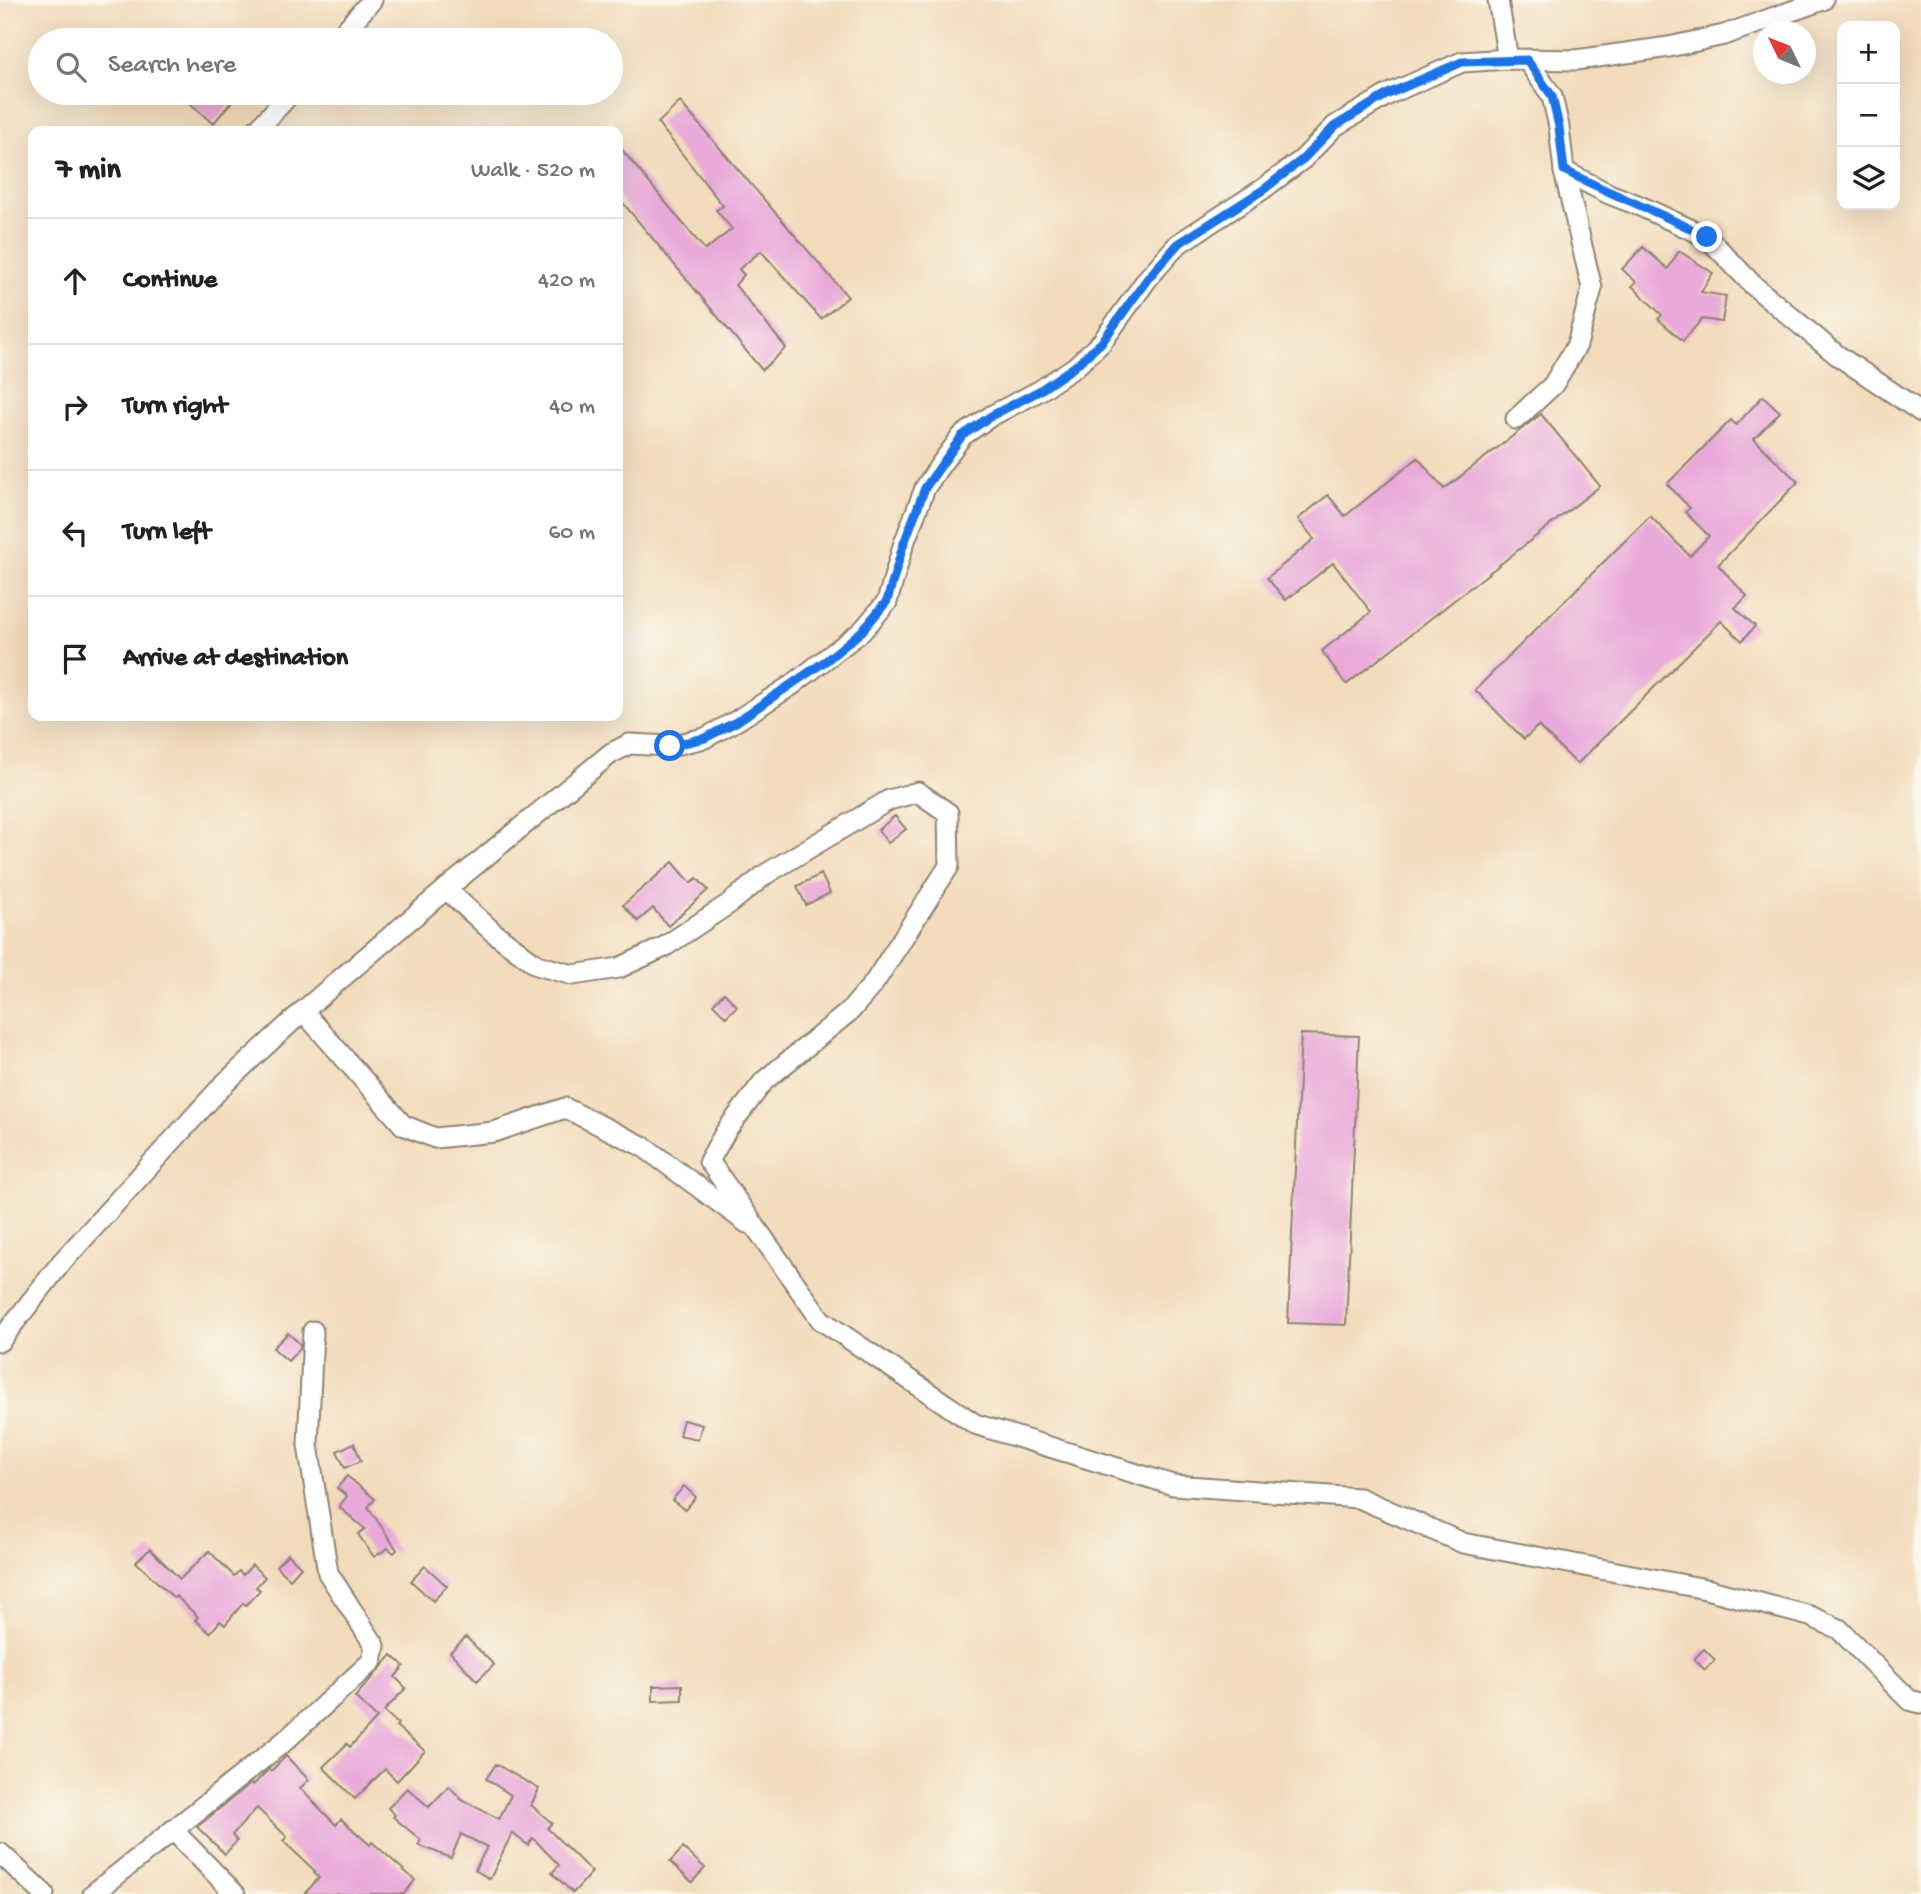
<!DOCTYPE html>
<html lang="en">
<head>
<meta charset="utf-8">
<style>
	:root { --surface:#fff; --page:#f6f6f6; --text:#202124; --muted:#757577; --line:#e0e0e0 }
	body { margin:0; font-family:"Gochi Hand",sans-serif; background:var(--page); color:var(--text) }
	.controls { position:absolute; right:21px; top:21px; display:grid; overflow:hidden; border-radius:14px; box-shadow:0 7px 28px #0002 }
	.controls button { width:63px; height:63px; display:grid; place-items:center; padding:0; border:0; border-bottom:2px solid var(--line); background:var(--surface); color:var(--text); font:35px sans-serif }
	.compass { position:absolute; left:1753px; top:21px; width:63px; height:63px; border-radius:50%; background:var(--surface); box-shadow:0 7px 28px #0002; rotate:313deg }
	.stop { position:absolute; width:21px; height:21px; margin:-16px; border:5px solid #1a73e8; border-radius:50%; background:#fff }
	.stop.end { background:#1a73e8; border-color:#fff; box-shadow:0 2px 7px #0008 }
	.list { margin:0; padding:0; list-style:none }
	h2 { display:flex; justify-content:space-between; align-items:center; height:91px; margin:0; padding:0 28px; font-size:30px }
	h2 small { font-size:23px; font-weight:400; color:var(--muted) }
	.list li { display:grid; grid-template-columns:46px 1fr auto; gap:21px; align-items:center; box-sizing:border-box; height:126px; padding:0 28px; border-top:2px solid var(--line) }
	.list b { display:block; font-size:26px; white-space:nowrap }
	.list em { font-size:23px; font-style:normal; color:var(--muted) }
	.icon { flex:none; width:38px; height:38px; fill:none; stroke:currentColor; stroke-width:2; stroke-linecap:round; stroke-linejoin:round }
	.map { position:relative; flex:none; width:1921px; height:1894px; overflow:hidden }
	.search { position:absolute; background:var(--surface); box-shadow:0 7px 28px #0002; left:28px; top:28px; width:595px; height:77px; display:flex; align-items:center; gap:18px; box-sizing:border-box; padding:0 24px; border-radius:38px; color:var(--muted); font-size:26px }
	.panel { position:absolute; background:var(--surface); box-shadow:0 7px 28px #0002; left:28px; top:126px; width:595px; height:595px; border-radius:14px }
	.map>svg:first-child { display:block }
	.building { fill:#e9a9d9 }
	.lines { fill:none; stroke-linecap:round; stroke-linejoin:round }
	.minor-casing { stroke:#8e8373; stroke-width:23 }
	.minor { stroke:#fff; stroke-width:19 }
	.route { stroke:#1a73e8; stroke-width:9 }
</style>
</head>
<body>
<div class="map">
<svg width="1921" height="1894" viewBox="0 0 1921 1894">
	<rect width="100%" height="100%" fill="#fbf7ec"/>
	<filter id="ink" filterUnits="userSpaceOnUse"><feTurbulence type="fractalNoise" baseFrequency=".0143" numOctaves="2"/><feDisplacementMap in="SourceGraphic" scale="14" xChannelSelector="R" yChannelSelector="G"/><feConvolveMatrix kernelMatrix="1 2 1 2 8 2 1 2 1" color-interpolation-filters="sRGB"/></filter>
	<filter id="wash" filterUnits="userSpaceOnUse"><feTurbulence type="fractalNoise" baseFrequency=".00686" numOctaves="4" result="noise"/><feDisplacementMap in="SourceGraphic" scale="28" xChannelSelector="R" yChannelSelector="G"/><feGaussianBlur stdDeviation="1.57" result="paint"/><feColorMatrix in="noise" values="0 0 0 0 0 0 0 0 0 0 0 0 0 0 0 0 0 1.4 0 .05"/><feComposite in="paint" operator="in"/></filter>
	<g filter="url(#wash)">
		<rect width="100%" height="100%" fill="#f2dbbb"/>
		<g id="blocks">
			<!-- building -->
			<g class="building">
				<polygon points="201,93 239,93 213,124 191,104"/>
				<polygon points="680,102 848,297 821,319 761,251 739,269 744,275 735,285 786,348 762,370 618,197 618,145 705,250 732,229 716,210 723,206 658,123"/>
				<polygon points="1643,247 1668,269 1679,251 1713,273 1701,292 1726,296 1722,322 1702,319 1683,341 1658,319 1662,315 1632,286 1636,282 1622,269"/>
				<polygon points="1763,396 1780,412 1754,439 1798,482 1718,565 1747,596 1735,608 1755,626 1742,641 1721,621 1577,764 1538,726 1524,739 1475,690 1650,516 1690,556 1709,536 1685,512 1690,508 1667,484 1731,420 1736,425"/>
				<polygon points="1541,414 1600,486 1347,684 1345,683 1322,651 1371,612 1333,563 1286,600 1267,578 1314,539 1298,519 1328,495 1345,516 1418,458 1444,489"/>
				<polygon points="895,816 906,829 888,843 878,830"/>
				<polygon points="673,862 691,883 697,878 708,890 668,926 653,908 638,921 623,905"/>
				<polygon points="821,874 830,893 806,905 797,886"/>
				<polygon points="724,993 737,1006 726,1017 713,1004"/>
				<polygon points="1301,1034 1359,1036 1346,1325 1288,1323"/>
				<polygon points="288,1333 300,1344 300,1348 288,1361 273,1348"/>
				<polygon points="683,1420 702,1425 698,1439 679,1435"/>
				<polygon points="354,1443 361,1461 345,1468 337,1451"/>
				<polygon points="347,1476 375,1499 368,1507 397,1550 394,1553 388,1548 374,1557 358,1534 365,1529 339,1507 347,1496 337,1488"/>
				<polygon points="684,1486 696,1497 685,1510 672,1500"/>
				<polygon points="150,1549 180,1579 209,1551 234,1576 239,1571 243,1575 252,1565 265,1577 256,1587 260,1590 246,1605 243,1603 225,1625 220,1621 210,1633 195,1620 198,1617 176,1596 174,1598 136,1562"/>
				<polygon points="288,1554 301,1567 290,1579 276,1566"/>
				<polygon points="425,1566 447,1586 433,1601 411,1581"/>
				<polygon points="466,1637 494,1665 477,1681 450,1652"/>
				<polygon points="1704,1649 1715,1660 1705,1670 1694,1659"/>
				<polygon points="392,1655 404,1666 395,1677 406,1688 384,1711 398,1724 396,1726 425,1751 397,1781 385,1769 355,1799 323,1767 347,1744 350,1747 377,1718 355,1697"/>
				<polygon points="682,1685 682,1700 653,1701 653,1686"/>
				<polygon points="286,1756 309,1780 300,1788 336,1825 341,1819 370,1845 372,1842 415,1880 404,1894 304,1894 319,1878 314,1873 315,1871 283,1841 287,1837 257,1808 232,1835 237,1841 225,1854 197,1827 251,1783 253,1785 269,1769 271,1771"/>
				<polygon points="496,1764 539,1789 531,1805 552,1823 547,1828 592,1872 573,1893 552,1873 559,1865 533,1838 528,1845 512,1833 490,1879 475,1870 487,1847 461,1834 451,1858 418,1845 421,1840 393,1817 395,1815 388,1808 407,1788 429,1807 449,1786 462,1800 499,1819 511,1795 486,1779"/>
				<polygon points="683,1848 705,1868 692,1882 670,1862"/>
			</g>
		</g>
	</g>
	<g filter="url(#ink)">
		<use href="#blocks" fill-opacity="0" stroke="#8e8373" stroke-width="2"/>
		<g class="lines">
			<!-- minor casing -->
			<g class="minor-casing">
				<g id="minor">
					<polyline points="1498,0 1508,59"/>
					<polyline points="337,40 372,0"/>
					<polyline points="1527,60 1552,96 1559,127 1564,171 1609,194 1640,206 1707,237 1754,286 1837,355 1921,412"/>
					<polyline points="256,131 291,93"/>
					<polyline points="1516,419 1553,385 1577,345 1592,288 1564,171"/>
					<polyline points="446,889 493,932 537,965 573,975 619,968 664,947 730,903 766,874 889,800 918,792 948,813 949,866 874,983 850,1011 764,1081 726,1131 709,1161 821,1320 975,1424 1173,1485 1359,1498 1463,1543 1706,1589 1810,1616 1839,1629 1909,1700 1921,1703"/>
					<polyline points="303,1011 403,1125 435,1138 494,1132 565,1108 644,1147 747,1223"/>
					<polyline points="0,1341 61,1263 224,1084 303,1011 446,889 610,754 629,744 670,746 705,738 736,721 792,685 862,631 887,602 903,546 925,488 941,464 962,436 991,416 1039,391 1075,367 1102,342 1148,278 1178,244 1263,189 1303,159 1335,126 1389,94 1462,62 1508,59 1576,60 1669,47 1724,35 1823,0"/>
					<polyline points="173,1830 235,1894"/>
					<polyline points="0,1853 44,1894"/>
					<polyline points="93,1894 286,1740 372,1661 375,1646 328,1573 308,1445 313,1331"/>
				</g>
			</g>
			<!-- minor -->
			<use href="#minor" class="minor"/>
		</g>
	</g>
	<g class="lines" filter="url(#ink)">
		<!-- route -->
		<path class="route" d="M670 746 705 738 736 722 827 660 862 631 887 601 903 546 925 488 962 436 991 416 1039 391 1074 367 1102 342 1148 278 1178 244 1263 190 1303 159 1335 126 1388 94 1462 62 1527 60 1552 96 1559 127 1564 170C1611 195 1660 212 1707 237"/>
	</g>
</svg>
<div class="controls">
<button>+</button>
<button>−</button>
<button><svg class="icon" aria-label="layers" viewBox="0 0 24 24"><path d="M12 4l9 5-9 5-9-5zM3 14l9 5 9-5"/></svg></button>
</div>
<svg class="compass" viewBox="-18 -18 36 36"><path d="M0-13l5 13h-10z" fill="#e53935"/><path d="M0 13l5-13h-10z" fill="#757577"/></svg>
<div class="stop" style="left:670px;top:746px"></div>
<div class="stop end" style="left:1707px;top:237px"></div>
<div class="search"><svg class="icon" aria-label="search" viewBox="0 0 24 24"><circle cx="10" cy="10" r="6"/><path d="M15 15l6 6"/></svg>Search here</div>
<section class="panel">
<h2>7 min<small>Walk · 520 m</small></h2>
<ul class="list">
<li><svg class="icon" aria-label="ahead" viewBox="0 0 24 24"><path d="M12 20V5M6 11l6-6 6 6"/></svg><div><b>Continue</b></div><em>420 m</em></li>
<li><svg class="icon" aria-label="right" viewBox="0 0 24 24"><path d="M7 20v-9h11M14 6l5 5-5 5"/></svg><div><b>Turn right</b></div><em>40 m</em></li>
<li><svg class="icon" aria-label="left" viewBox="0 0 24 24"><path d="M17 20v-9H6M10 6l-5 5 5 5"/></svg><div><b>Turn left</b></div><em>60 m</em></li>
<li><svg class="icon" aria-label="arrive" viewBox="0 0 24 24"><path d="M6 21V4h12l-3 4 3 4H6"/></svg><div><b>Arrive at destination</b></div></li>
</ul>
</section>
</div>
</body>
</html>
